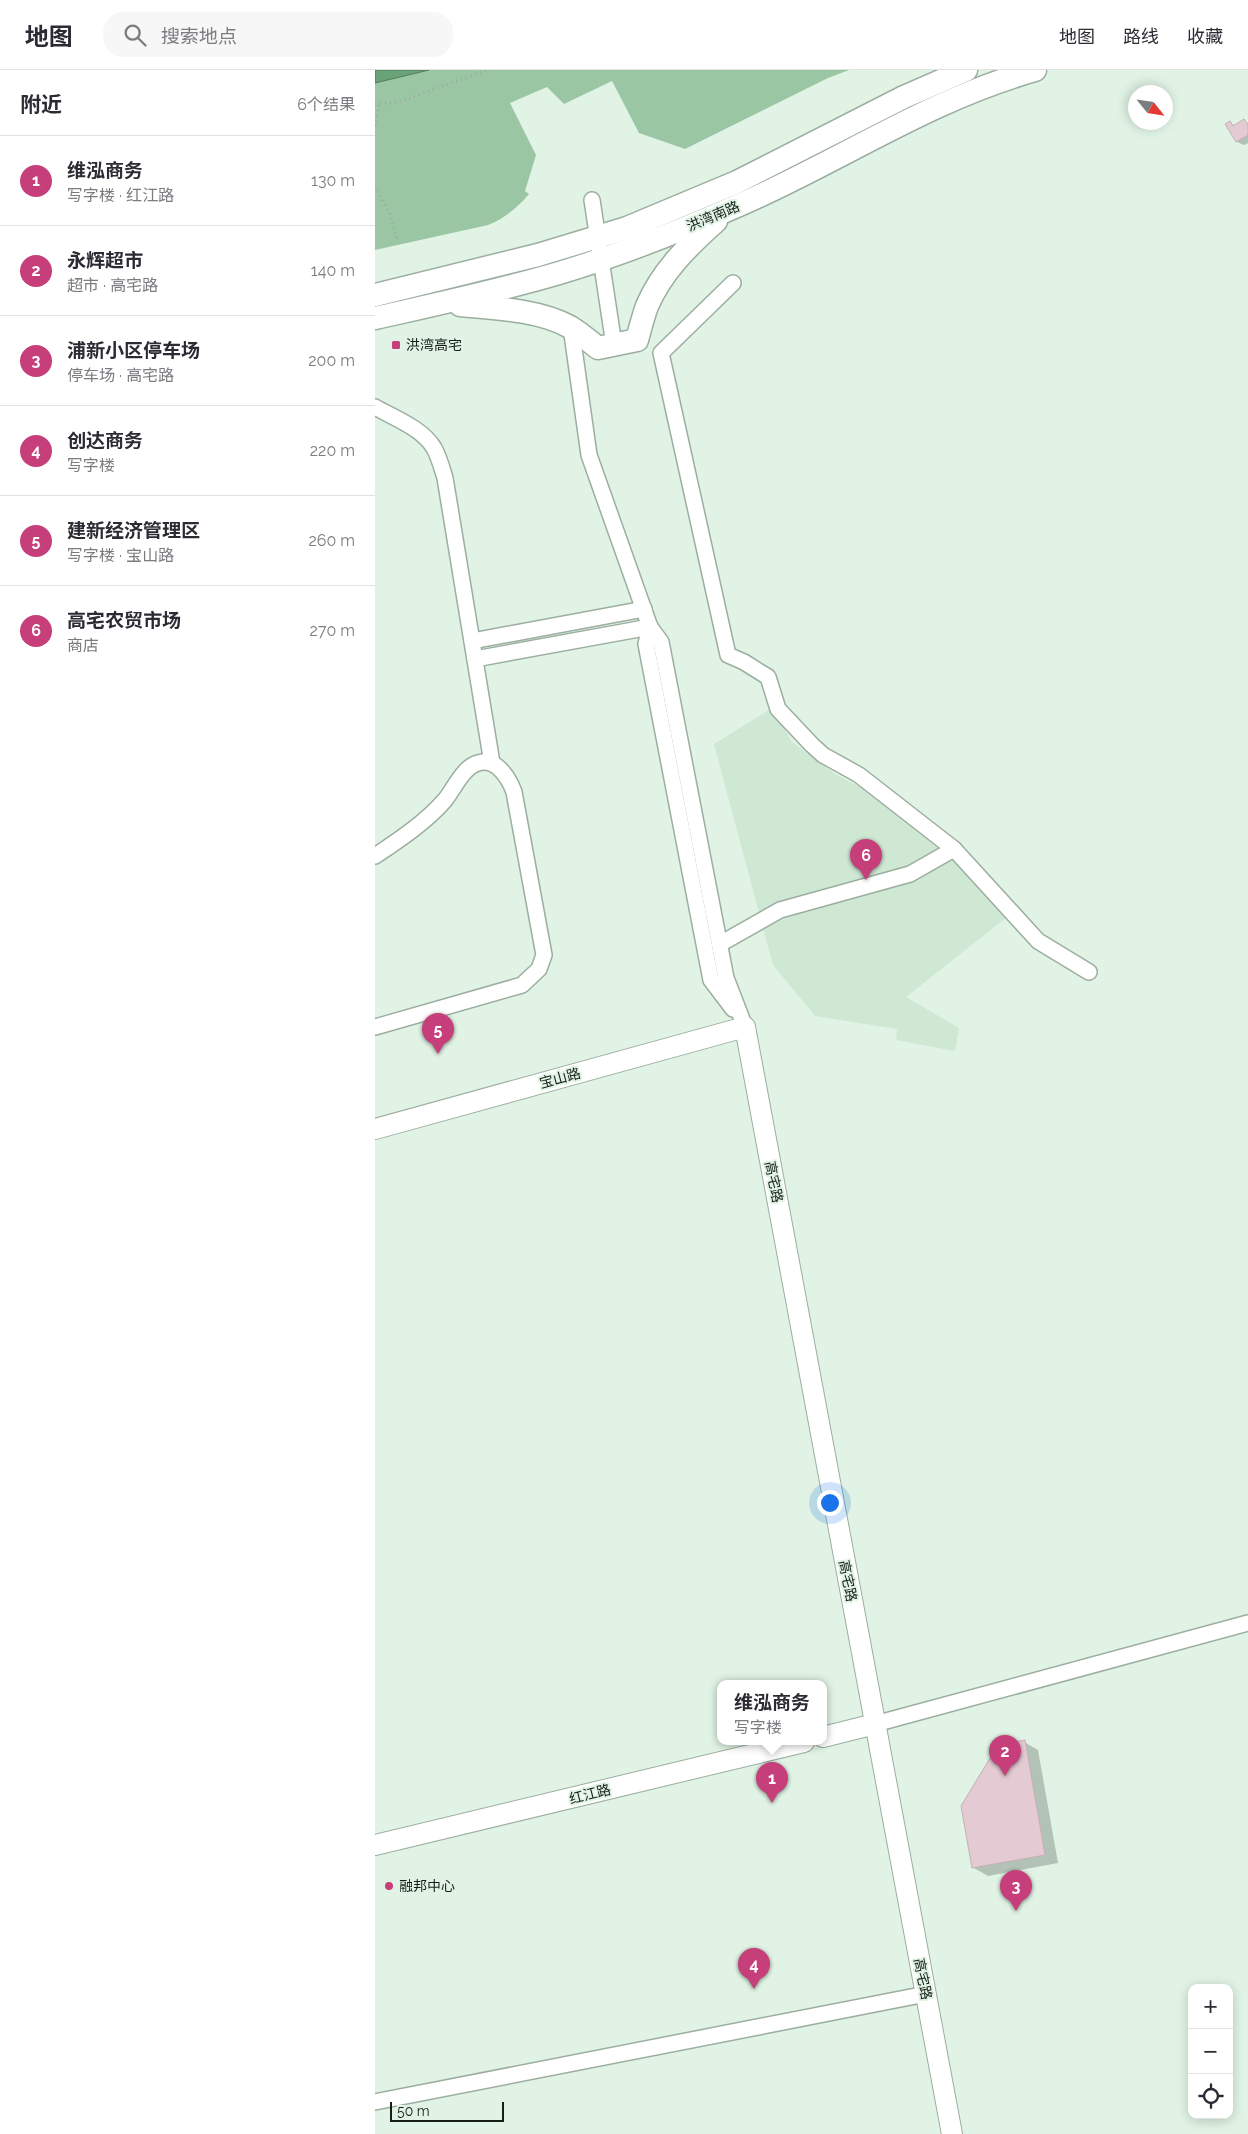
<!DOCTYPE html>
<html lang="zh">
<head>
<meta charset="utf-8">
<style>
	:root { --surface:#fff; --page:#f7f7f7; --text:#2b2b33; --muted:#7c7c81; --line:#e1e1e2; --accent:#c63e7a }
	body { margin:0; font-family:Raleway,"Noto Sans SC",sans-serif; background:var(--page); color:var(--text) }
	.controls { position:absolute; right:15px; bottom:15px; display:grid; overflow:hidden; border-radius:10px; box-shadow:0 2px 12px #0003 }
	.controls button { width:45px; height:45px; display:grid; place-items:center; padding:0; border:0; border-bottom:1px solid var(--line); background:var(--surface); color:var(--text); font:25px sans-serif }
	.compass { position:absolute; left:753px; top:15px; width:45px; height:45px; border-radius:50%; background:var(--surface); box-shadow:0 2px 12px #0003; rotate:120deg }
	.scale { position:absolute; left:15px; bottom:12px; width:114px; box-sizing:border-box; padding-left:5px; border:2px solid #171e18; border-top:0; font-size:14px; line-height:18px; white-space:nowrap; color:#171e18; -webkit-text-stroke:4px #e0f3e4; paint-order:stroke }
	.you { position:absolute; left:454px; top:1432px; width:18px; height:18px; margin:-12px; border:4px solid #fff; border-radius:50%; background:#1a73e8; box-shadow:0 0 0 8px #1a73e833 }
	.badge { display:grid; place-items:center; width:32px; height:32px; border-radius:50%; background:var(--accent); color:#fff; font-size:16px; font-weight:700 }
	.pin { position:absolute; translate:-50% -41px; filter:drop-shadow(0 1px 2px #0008) }
	.pin::after { content:''; position:absolute; top:26px; width:18px; height:15px; background:inherit; clip-path:polygon(0 0,100% 0,50% 100%) }
	.popup { position:absolute; left:342px; top:1610px; width:110px; height:65px; box-sizing:border-box; display:grid; place-content:center; border-radius:10px; background:var(--surface); filter:drop-shadow(0 1px 4px #0005); font-size:16px; white-space:nowrap; color:var(--muted) }
	.popup b { font-size:19px; color:var(--text) }
	.popup::after { content:''; position:absolute; left:50%; top:100%; margin-left:-10px; border:10px solid transparent; border-top-color:var(--surface) }
	.list { margin:0; padding:0; list-style:none }
	h2 { display:flex; justify-content:space-between; align-items:center; height:65px; margin:0; padding:0 20px; font-size:21px }
	h2 small { font-size:16px; font-weight:400; color:var(--muted) }
	.list li { display:grid; grid-template-columns:32px 1fr auto; gap:15px; align-items:center; box-sizing:border-box; height:90px; padding:0 20px; border-top:1px solid var(--line) }
	.list b { display:block; font-size:19px; white-space:nowrap }
	.list p { margin:0; font-size:16px; white-space:nowrap; color:var(--muted) }
	.list em { font-size:16px; font-style:normal; color:var(--muted) }
	.icon { flex:none; width:28px; height:28px; fill:none; stroke:currentColor; stroke-width:2; stroke-linecap:round; stroke-linejoin:round }
	.map { position:relative; flex:none; width:873px; height:2064px; overflow:hidden }
	header { display:flex; align-items:center; gap:30px; box-sizing:border-box; height:70px; padding:0 25px; background:var(--surface); border-bottom:1px solid var(--line) }
	header strong { font-size:24px }
	nav { display:flex; gap:28px; margin-inline-start:auto; font-size:18px }
	.search { width:350px; height:45px; background:var(--page); display:flex; align-items:center; gap:12px; box-sizing:border-box; padding:0 18px; border-radius:20px; color:var(--muted); font-size:19px }
	main { display:flex }
	aside { flex:1; background:var(--surface) }
	.map>svg:first-child { display:block }
	.built { fill:#cfe8d3 }
	.green { fill:#9bc6a4 }
	.water { fill:#6ba378; stroke:#527b5b }
	.shadow { fill:#0003 }
	.building { fill:#e4cbd3; stroke:#c7afb6 }
	.lines { fill:none; stroke-linecap:round; stroke-linejoin:round }
	.street-casing { stroke:#9cae9f; stroke-width:18 }
	.secondary-casing { stroke:#9cae9f; stroke-width:22 }
	.primary-casing { stroke:#9cae9f; stroke-width:25 }
	.path { stroke:#9aa99d; stroke-width:2.5; stroke-dasharray:1 4; stroke-linecap:butt }
	.street { stroke:#fff; stroke-width:15 }
	.secondary { stroke:#fff; stroke-width:20 }
	.primary { stroke:#fff; stroke-width:22 }
	.poi-dot { fill:#c63e7a; stroke:#e0f3e4; stroke-width:2 }
	.labels { text-anchor:middle; dominant-baseline:central; stroke-width:4; stroke-linejoin:round; paint-order:stroke }
	.street-label { font-size:14px; fill:#171e18; stroke:#e0f3e4 }
	.poi-label { font-size:14px; fill:#171e18; stroke:#e0f3e4; text-anchor:start }
</style>
</head>
<body>
<header>
<strong>地图</strong>
<div class="search"><svg class="icon" aria-label="search" viewBox="0 0 24 24"><circle cx="10" cy="10" r="6"/><path d="M15 15l6 6"/></svg>搜索地点</div>
<nav><a>地图</a><a>路线</a><a>收藏</a></nav>
</header>
<main>
<aside>
<h2>附近<small>6个结果</small></h2>
<ul class="list">
<li><span class="badge">1</span><div><b>维泓商务</b><p>写字楼 · 红江路</p></div><em>130 m</em></li>
<li><span class="badge">2</span><div><b>永辉超市</b><p>超市 · 高宅路</p></div><em>140 m</em></li>
<li><span class="badge">3</span><div><b>浦新小区停车场</b><p>停车场 · 高宅路</p></div><em>200 m</em></li>
<li><span class="badge">4</span><div><b>创达商务</b><p>写字楼</p></div><em>220 m</em></li>
<li><span class="badge">5</span><div><b>建新经济管理区</b><p>写字楼 · 宝山路</p></div><em>260 m</em></li>
<li><span class="badge">6</span><div><b>高宅农贸市场</b><p>商店</p></div><em>270 m</em></li>
</ul>
</aside>
<div class="map">
<svg width="873" height="2064" viewBox="0 0 873 2064">
	<rect width="100%" height="100%" fill="#e0f3e4"/>
	<!-- built -->
	<polygon class="built" points="397,638 417,672 460,704 498,724 583,785 632,847 531,927 584,958 580,981 521,970 522,959 440,946 398,895 339,674"/>
	<!-- green -->
	<path class="green" d="M54 0H474L453 8 310 79 264 63 237 11 189 34 172 17 135 33 161 85 150 121 154 124C142 138 130 148 113 155L0 180V13Z"/>
	<!-- water -->
	<polygon class="water" points="0,0 54,0 0,13"/>
	<!-- shadow -->
	<g class="shadow">
		<polygon points="869,51 873,53 873,73 869,75 862,72 852,54 855,53 861,56"/>
		<polygon points="649,1672 663,1680 683,1793 613,1806 599,1798"/>
	</g>
	<!-- building -->
	<g class="building">
		<polygon points="869,49 873,55 873,65 861,72 850,54 855,51 858,56"/>
		<polygon points="650,1670 670,1785 597,1798 586,1736 623,1675"/>
	</g>
	<g class="lines">
		<!-- street casing -->
		<g class="street-casing">
			<g id="street">
				<polyline points="217,130 239,275"/>
				<polyline points="358,213 286,283 353,585 369,592 393,607 403,639 437,675 448,685 484,705 579,779 663,871 714,902"/>
				<polyline points="196,257 214,385 275,557 286,572 351,908 370,957"/>
				<path d="M0 337C19 348 47 358 59 378 64 387 67 398 70 408L117 693"/>
				<polyline points="275,557 271,574 336,910 358,939"/>
				<polyline points="97,571 269,539"/>
				<polyline points="100,589 275,557"/>
				<path d="M0 786C24 770 51 752 70 730 79 719 88 697 103 693 121 687 134 708 139 722L169 885 164 899 147 915 0 957"/>
				<polyline points="345,874 405,840 535,804 579,779"/>
				<polyline points="500,1654 873,1553"/>
				<polyline points="0,2032 551,1924"/>
			</g>
		</g>
		<!-- secondary casing -->
		<g class="secondary-casing">
			<g id="secondary">
				<polyline points="0,1059 370,957 577,2064"/>
				<polyline points="448,1667 500,1654"/>
				<polyline points="0,1775 429,1672"/>
			</g>
		</g>
		<!-- primary casing -->
		<g class="primary-casing">
			<g id="primary">
				<polyline points="0,225 163,185 252,158 362,112 529,27 591,0"/>
				<path d="M85 235C119 238 165 240 195 257 205 263 214 271 223 278L262 270C265 259 268 247 272 236 287 201 313 176 341 151"/>
				<path d="M0 248C62 234 123 221 184 203 248 184 310 159 371 132 470 88 554 30 660 0"/>
			</g>
		</g>
		<!-- path -->
		<g class="path">
			<polyline points="0,34 24,32 112,0"/>
			<polyline points="0,56 4,34"/>
			<polyline points="0,117 15,144 23,171"/>
		</g>
		<!-- street -->
		<use href="#street" class="street"/>
		<!-- secondary -->
		<use href="#secondary" class="secondary"/>
		<!-- primary -->
		<use href="#primary" class="primary"/>
	</g>
	<!-- markers -->
	<g class="poi-dot">
		<rect x="16" y="270" width="10" height="10" rx="2.5"/>
		<circle cx="14" cy="1816" r="5"/>
	</g>
	<g class="labels">
		<!-- street labels -->
		<g class="street-label">
			<text transform="translate(338 146) rotate(-23)">洪湾南路</text>
			<text transform="translate(185 1008) rotate(-15)">宝山路</text>
			<text transform="translate(399 1112) rotate(79)">高宅路</text>
			<text transform="translate(473 1511) rotate(79)">高宅路</text>
			<text transform="translate(215 1724) rotate(-14)">红江路</text>
			<text transform="translate(548 1909) rotate(79)">高宅路</text>
		</g>
		<!-- poi labels -->
		<g class="poi-label">
			<text x="31" y="275">洪湾高宅</text>
			<text x="24" y="1816">融邦中心</text>
		</g>
	</g>
</svg>
<div class="controls">
<button>+</button>
<button>−</button>
<button><svg class="icon" aria-label="locate" viewBox="0 0 24 24"><circle cx="12" cy="12" r="6"/><path d="M12 2v4M12 18v4M2 12h4M18 12h4"/></svg></button>
</div>
<svg class="compass" viewBox="-18 -18 36 36"><path d="M0-13l5 13h-10z" fill="#e53935"/><path d="M0 13l5-13h-10z" fill="#7c7c81"/></svg>
<div class="scale">50 m</div>
<div class="you"></div>
<div class="pin badge" style="left:397px;top:1733px">1</div>
<div class="popup"><b>维泓商务</b>写字楼</div>
<div class="pin badge" style="left:630px;top:1706px">2</div>
<div class="pin badge" style="left:641px;top:1841px">3</div>
<div class="pin badge" style="left:379px;top:1919px">4</div>
<div class="pin badge" style="left:63px;top:984px">5</div>
<div class="pin badge" style="left:491px;top:810px">6</div>
</div>
</main>
</body>
</html>
